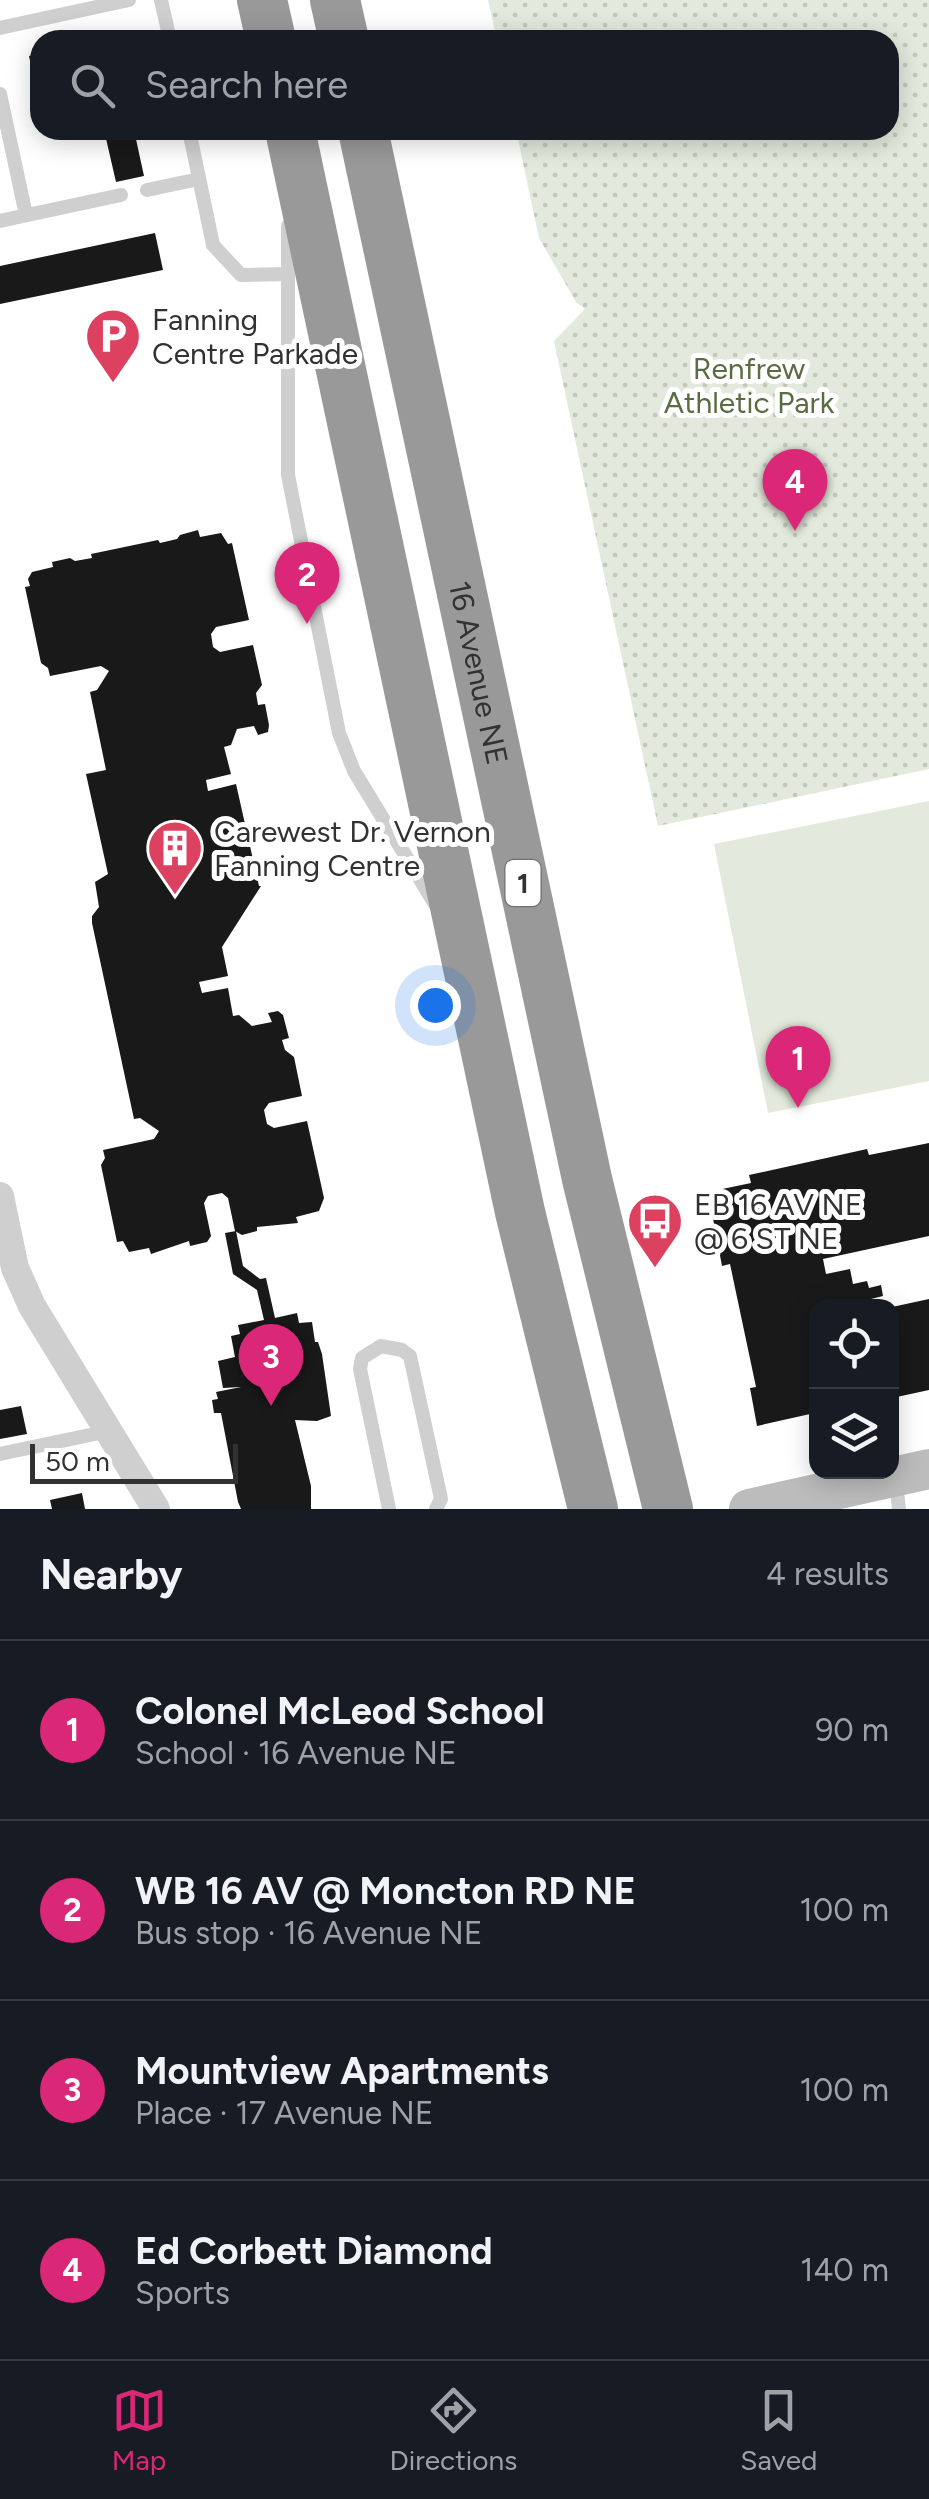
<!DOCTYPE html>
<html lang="en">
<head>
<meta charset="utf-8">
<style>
	:root { --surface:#171b24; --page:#20242c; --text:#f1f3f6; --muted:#9ea1a6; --line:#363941; --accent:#db2777 }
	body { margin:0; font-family:Figtree,sans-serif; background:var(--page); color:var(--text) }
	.controls { position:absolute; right:30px; bottom:30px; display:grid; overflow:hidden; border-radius:20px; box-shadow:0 5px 25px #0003 }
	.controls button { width:90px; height:90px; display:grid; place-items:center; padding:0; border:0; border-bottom:2px solid var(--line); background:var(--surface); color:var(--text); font:50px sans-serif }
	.scale { position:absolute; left:30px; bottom:25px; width:208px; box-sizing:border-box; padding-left:10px; border:5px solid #323232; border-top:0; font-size:28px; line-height:35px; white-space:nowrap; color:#323232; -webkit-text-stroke:8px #fff; paint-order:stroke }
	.you { position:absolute; left:435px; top:1005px; width:35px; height:35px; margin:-25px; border:8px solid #fff; border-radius:50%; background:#1a73e8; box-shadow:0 0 0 15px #1a73e833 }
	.badge { display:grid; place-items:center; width:65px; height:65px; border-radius:50%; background:var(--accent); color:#fff; font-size:32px; font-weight:700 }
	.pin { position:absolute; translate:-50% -82px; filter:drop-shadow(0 2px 5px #0008) }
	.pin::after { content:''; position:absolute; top:52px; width:35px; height:30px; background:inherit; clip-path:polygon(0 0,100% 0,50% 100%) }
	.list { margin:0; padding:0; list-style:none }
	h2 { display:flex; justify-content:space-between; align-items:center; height:130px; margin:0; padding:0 40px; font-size:42px }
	h2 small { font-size:32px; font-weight:400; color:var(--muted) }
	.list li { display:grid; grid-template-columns:65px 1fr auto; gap:30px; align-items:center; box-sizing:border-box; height:180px; padding:0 40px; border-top:2px solid var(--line) }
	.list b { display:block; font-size:38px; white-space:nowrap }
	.list p { margin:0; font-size:32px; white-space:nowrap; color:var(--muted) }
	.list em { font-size:32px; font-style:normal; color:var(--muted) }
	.icon { flex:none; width:55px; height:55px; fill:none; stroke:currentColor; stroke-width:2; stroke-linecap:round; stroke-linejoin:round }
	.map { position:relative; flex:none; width:929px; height:1509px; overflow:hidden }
	.search { position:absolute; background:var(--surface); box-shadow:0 5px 25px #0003; left:30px; right:30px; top:30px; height:110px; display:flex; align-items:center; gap:25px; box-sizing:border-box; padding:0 35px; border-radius:30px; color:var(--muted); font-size:38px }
	.sheet { height:850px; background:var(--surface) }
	nav { display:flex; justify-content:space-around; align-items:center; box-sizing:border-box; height:140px; border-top:2px solid var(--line); background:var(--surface); font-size:28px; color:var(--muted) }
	nav a { display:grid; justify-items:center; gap:5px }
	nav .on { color:var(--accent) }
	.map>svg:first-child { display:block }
	.green { fill:#e3e9dc }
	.park { fill:url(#park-dots) }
	.building { fill:#191919 }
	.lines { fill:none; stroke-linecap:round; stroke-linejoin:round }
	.lane { stroke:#cfcfcf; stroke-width:14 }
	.street { stroke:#cfcfcf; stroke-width:28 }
	.secondary { stroke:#bcbcbc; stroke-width:40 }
	.highway { stroke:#999; stroke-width:50 }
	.labels { text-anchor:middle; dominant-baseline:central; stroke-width:10; stroke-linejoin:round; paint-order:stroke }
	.shield { fill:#fff; stroke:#707070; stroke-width:2.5 }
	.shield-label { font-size:28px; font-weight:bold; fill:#323232 }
	.poi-label { font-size:30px; fill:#323232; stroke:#fff; text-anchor:start }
	.park-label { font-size:30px; fill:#5a6c41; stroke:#fff }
	.street-label { font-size:30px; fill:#323232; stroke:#fff }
</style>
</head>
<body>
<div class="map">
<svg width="929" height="1509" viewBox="0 0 929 1509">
	<defs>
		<pattern id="park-dots" width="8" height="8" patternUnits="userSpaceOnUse" patternTransform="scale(2.5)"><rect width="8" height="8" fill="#e3e9dc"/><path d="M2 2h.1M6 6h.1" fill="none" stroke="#c3c8bd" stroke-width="1.8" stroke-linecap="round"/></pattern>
	</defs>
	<rect width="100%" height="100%" fill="#fff"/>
	<!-- green -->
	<polygon class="green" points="929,801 929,1081 768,1113 714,844"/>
	<!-- park -->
	<polygon class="park" points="488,0 929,0 929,769 658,826 554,341 585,309 576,302 539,238 516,130 889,130 889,40 497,40"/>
	<!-- building -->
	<g class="building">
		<polygon points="40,53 40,95 38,96 29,56"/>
		<polygon points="104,130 134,130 144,176 116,182"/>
		<polygon points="155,233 163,270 0,304 0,266"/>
		<polygon points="198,530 200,537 221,533 228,544 232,543 249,620 216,627 211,634 213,647 220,652 253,645 262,685 256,693 258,705 265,704 269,725 268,732 258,735 254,726 237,729 231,745 224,747 231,774 206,780 208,791 236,784 259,886 261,886 222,947 228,976 199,982 202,993 228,988 233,1016 239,1015 252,1026 272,1022 268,1013 278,1011 283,1015 289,1038 282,1040 285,1050 294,1057 302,1096 269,1103 264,1110 267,1124 274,1128 307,1121 324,1198 319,1211 296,1217 298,1223 257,1227 257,1231 242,1235 235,1231 228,1198 222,1193 208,1196 204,1203 211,1236 207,1242 190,1246 189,1241 151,1254 149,1248 129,1252 123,1241 117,1242 101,1165 105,1158 103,1150 154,1139 159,1131 140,1118 134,1119 92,923 92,916 99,907 95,882 108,874 86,774 106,770 90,692 97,690 109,671 101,666 50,676 48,668 41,663 25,587 30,586 28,579 32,572 53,567 52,562 70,558 75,561 92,558 91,554 158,540 160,543 177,539 180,535"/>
		<polygon points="929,1143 929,1236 823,1259 826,1274 850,1269 853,1284 867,1281 869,1288 881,1285 883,1296 871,1299 872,1306 816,1306 816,1418 812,1419 810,1414 757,1426 750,1388 756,1387 730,1264 722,1266 708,1192 751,1183 749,1175 867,1149 869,1155"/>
		<polygon points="236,1231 243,1266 260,1279 266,1278 275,1318 297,1313 299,1323 312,1322 315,1342 318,1342 322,1354 331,1416 317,1421 295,1420 311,1486 311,1509 241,1509 238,1502 221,1413 214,1413 212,1400 218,1399 216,1392 241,1387 223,1388 218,1361 235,1357 231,1336 240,1334 238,1325 264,1320 257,1290 233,1274 225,1233"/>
		<polygon points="929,1299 929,1390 892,1398 892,1307"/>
		<polygon points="21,1406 27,1434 0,1439 0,1410"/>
		<polygon points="82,1493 85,1509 52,1509 50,1500"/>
	</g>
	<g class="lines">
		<!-- lane -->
		<g class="lane">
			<polyline points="161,0 170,40"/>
			<polyline points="0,28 129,0"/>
			<polyline points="0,94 26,215"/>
			<polyline points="189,130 213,245 241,275 288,274"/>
			<polyline points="147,190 199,179"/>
			<polyline points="0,221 121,195"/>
			<polyline points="288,226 288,475 339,733 354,771 435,904"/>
			<polyline points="0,1454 109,1431"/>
			<polyline points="896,1482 899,1509"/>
			<polyline points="389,1509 360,1369 362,1358 381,1346 402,1350 410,1356 441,1499 436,1509"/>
		</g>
		<!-- street -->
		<polyline class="street" points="0,1196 15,1268 32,1306 156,1509"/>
		<!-- secondary -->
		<polyline class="secondary" points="749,1509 929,1469"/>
		<!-- highway -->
		<g class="highway">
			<polyline points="262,0 271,40"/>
			<polyline points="335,0 344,40"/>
			<polyline points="290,130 520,1212 593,1509"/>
			<path id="s1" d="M363 130 587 1179 668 1509"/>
		</g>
	</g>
	<!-- icons -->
	<defs>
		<g id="parking-pin" transform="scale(2.875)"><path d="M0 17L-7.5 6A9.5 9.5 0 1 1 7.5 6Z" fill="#dc415f" stroke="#fff"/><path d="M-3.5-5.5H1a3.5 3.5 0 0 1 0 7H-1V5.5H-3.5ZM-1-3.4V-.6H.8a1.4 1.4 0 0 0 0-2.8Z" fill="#fff"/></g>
		<g id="building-pin" transform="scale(2.875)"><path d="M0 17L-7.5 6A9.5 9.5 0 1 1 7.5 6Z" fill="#dc415f" stroke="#fff"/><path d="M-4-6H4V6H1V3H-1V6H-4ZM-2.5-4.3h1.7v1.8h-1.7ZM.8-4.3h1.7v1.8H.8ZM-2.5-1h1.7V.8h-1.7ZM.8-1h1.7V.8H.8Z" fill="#fff"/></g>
		<g id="bus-pin" transform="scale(2.875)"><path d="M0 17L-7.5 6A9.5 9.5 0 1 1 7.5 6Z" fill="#dc415f" stroke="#fff"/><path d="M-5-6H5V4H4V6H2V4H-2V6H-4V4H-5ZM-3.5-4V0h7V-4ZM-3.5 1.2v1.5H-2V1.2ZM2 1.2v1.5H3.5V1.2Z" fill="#fff"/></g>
	</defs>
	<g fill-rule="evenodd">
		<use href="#parking-pin" x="113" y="336"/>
		<use href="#building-pin" x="175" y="848"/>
		<use href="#bus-pin" x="655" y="1221"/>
	</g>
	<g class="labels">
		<!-- shield labels -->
		<rect class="shield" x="505.5" y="860" width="35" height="46" rx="8"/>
		<g class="shield-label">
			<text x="523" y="883">1</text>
		</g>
		<!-- poi labels -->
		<g class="poi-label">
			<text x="152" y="319">Fanning<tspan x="152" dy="34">Centre Parkade</tspan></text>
			<text x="214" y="831">Carewest Dr. Vernon<tspan x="214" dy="34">Fanning Centre</tspan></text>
			<text x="694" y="1204">EB 16 AV NE<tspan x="694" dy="34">@ 6 ST NE</tspan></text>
		</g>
		<!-- park labels -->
		<g class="park-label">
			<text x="749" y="368">Renfrew<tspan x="749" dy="34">Athletic Park</tspan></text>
		</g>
		<!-- street labels -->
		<g class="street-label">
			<text stroke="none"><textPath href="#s1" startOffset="555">16 Avenue NE</textPath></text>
		</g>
	</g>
</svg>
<div class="controls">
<button><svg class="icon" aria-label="locate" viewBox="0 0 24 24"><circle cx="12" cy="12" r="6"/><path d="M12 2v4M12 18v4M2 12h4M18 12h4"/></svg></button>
<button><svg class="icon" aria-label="layers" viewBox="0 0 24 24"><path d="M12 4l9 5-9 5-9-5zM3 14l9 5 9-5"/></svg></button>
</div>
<div class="scale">50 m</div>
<div class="you"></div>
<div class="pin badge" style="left:798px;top:1108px">1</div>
<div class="pin badge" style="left:307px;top:624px">2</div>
<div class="pin badge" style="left:271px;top:1406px">3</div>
<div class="pin badge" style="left:795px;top:531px">4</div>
<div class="search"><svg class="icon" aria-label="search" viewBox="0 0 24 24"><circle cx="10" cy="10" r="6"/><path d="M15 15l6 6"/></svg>Search here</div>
</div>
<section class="sheet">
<h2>Nearby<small>4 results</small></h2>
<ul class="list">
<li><span class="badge">1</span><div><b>Colonel McLeod School</b><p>School · 16 Avenue NE</p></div><em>90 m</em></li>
<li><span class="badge">2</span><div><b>WB 16 AV @ Moncton RD NE</b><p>Bus stop · 16 Avenue NE</p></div><em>100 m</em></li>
<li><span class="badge">3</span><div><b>Mountview Apartments</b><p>Place · 17 Avenue NE</p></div><em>100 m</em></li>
<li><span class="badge">4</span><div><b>Ed Corbett Diamond</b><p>Sports</p></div><em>140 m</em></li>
</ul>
</section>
<nav>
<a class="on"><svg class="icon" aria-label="map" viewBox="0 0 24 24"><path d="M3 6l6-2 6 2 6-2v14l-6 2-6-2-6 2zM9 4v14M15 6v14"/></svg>Map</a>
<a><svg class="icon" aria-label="directions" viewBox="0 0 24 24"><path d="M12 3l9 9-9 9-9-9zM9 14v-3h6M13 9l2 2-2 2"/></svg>Directions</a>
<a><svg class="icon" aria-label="saved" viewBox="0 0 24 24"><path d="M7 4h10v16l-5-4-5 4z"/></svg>Saved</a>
</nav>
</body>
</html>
